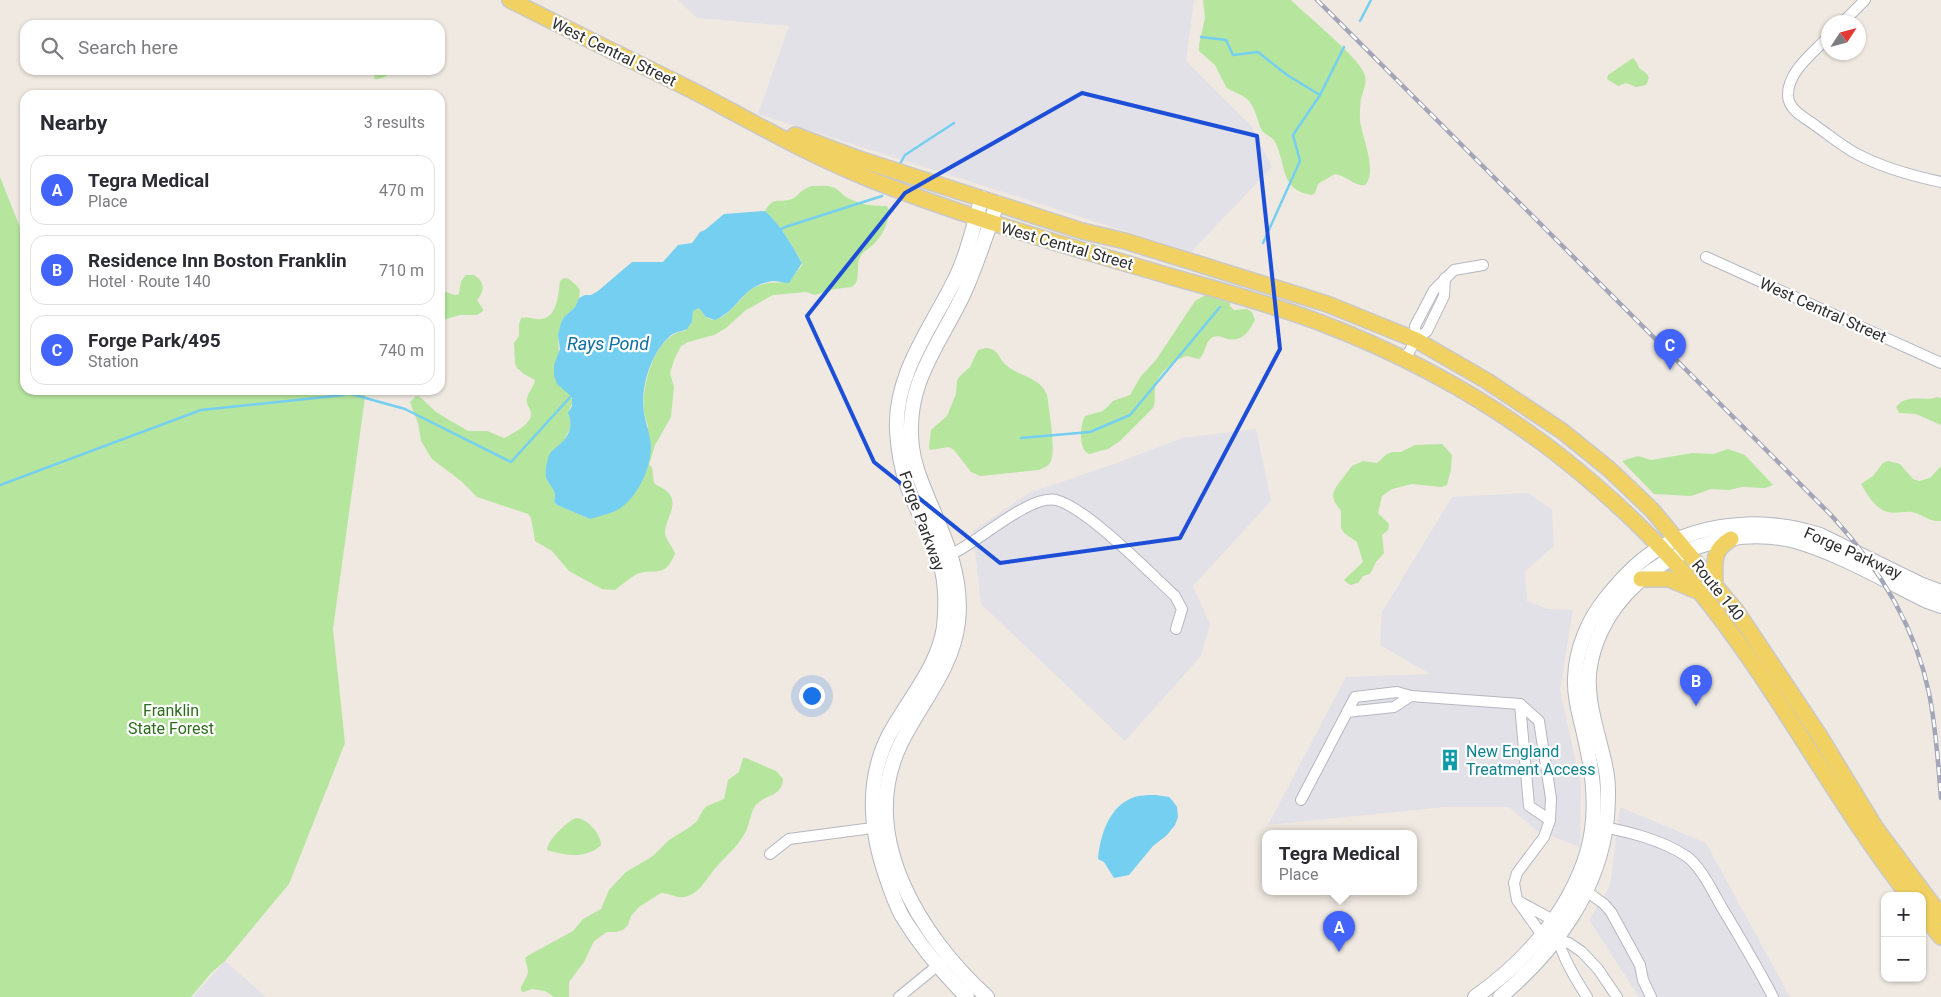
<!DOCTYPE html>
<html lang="en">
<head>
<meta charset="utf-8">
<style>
	:root { --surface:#fff; --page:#f7f7f7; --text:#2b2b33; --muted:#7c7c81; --line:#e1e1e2; --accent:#4264fb }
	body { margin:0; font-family:Roboto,sans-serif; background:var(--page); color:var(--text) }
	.controls { position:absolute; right:15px; bottom:15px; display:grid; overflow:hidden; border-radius:10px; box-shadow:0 1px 4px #0004 }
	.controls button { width:45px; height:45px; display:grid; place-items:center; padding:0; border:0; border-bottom:1px solid var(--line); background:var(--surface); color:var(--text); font:25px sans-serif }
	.compass { position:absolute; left:1821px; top:15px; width:45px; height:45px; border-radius:50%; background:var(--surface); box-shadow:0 1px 4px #0004; rotate:54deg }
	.you { position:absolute; left:811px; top:695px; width:18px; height:18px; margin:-12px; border:4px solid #fff; border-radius:50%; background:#1a73e8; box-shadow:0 0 0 8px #1a73e833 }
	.badge { display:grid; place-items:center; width:32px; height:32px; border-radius:50%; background:var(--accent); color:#fff; font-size:16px; font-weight:700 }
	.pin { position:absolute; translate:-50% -41px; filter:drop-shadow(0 1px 2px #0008) }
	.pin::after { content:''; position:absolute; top:26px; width:18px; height:15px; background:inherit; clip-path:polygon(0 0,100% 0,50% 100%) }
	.popup { position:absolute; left:1262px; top:830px; width:155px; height:65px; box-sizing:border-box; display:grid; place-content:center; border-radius:10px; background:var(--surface); filter:drop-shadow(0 1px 4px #0005); font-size:16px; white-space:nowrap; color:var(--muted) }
	.popup b { font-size:19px; color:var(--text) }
	.popup::after { content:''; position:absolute; left:50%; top:100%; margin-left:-10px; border:10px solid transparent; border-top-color:var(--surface) }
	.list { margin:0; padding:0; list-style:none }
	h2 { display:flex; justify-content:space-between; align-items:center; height:65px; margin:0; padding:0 20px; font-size:21px }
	h2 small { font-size:16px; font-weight:400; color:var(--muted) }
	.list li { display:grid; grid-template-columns:32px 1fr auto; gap:15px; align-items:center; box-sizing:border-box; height:70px; margin:0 10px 10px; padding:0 10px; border:1px solid var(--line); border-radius:15px }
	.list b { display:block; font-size:19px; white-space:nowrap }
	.list p { margin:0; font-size:16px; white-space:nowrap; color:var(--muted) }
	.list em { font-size:16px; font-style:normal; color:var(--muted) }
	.icon { flex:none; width:28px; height:28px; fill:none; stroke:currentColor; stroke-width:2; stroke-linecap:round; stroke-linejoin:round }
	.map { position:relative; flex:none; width:1941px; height:997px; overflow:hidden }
	.search { position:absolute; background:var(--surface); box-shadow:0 1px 4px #0004; left:20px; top:20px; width:425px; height:55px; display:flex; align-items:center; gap:12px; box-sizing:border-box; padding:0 18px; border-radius:15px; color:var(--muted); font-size:19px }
	.panel { position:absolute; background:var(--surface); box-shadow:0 1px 4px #0004; left:20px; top:90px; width:425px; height:305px; border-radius:15px }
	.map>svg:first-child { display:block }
	.industrial { fill:#e3e1e8 }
	.green { fill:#b6e59e }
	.water { fill:#75cff0 }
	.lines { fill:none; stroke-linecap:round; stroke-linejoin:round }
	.stream { stroke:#75cff0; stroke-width:2.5 }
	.street-casing { stroke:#b4b7c1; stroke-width:12 }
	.secondary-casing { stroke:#b4b7c1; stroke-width:16 }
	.primary-casing { stroke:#c9c9c9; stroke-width:18 }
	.street { stroke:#fff; stroke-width:10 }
	.secondary { stroke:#fff; stroke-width:14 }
	.primary { stroke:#f2d163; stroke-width:15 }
	.rail-casing { stroke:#a3a6b8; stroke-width:4.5 }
	.rail { stroke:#fff; stroke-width:2.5; stroke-dasharray:8; stroke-linecap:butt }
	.marked { fill:none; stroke:#1d4ed8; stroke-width:4; stroke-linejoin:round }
	.labels { text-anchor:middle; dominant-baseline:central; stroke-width:4.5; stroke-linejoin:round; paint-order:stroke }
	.street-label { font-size:16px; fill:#2e2e2e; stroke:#fff }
	.park-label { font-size:16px; fill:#2c6e1b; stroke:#fff }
	.culture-label { font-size:16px; fill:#0d838f; stroke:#fff; text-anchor:start }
	.water-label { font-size:18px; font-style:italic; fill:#0d6fa3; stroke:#fff }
</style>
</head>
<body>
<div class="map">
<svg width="1941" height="997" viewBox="0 0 1941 997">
	<rect width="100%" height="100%" fill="#efe9e1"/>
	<!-- industrial -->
	<g class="industrial">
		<polygon points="678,0 1194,0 1186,61 1252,127 1272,167 1191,252 758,114 789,26 697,18"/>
		<polygon points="1256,429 1271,501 1193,586 1210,624 1201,656 1125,741 981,604 973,531 1029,493 1114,464 1182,438"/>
		<polygon points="1528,493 1552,510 1554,546 1525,571 1527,601 1547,609 1573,610 1560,690 1581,785 1580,847 1536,830 1509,807 1445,807 1268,825 1346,677 1430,674 1380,645 1382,612 1452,497"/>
		<polygon points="1620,807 1706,843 1790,997 1639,997 1589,920 1610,886"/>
		<polygon points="225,961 266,997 193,997"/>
	</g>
	<!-- green -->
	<g class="green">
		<path d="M1203 0H1291C1306 15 1358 57 1364 73 1368 82 1363 90 1361 99 1360 107 1359 119 1361 126 1364 141 1377 173 1365 185 1356 187 1347 176 1335 174L1318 184 1315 193 1312 195C1279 190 1287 165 1275 142 1272 136 1264 135 1261 129 1257 119 1256 110 1249 101 1242 93 1233 93 1226 87L1215 65 1199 51V45L1205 18Z"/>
		<polygon points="1633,58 1637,63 1639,68 1647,74 1649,78 1646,85 1636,87 1626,83 1618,86 1607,79 1608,75"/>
		<path d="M376 70H394C388 75 382 80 374 79Z"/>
		<polygon points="0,177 25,240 25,390 366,390 333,629 345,743 289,884 225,961 212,972 191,997 0,997"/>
		<path d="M812 186C821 186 832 184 839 191 842 194 844 196 848 198 861 205 873 206 887 206L889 210C888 223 884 233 875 243 870 248 863 251 860 257 855 268 862 279 852 287L835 289 815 295 806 292 773 295 746 310 726 328 714 335 688 342 681 346 674 360 670 373 674 387 671 417 655 445 649 465 652 467 654 483C657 486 661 487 664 489 682 502 666 516 665 532 665 540 673 546 675 554 663 581 654 566 635 575 628 579 621 586 615 590L602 589 569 571 552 551 535 541 531 518 528 514 477 497 461 481 432 459 421 441 418 423 410 402 416 396 420 397 436 412 468 431H487L504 438C512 434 531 425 531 414 531 409 526 405 527 399 528 392 534 387 535 380L524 374 517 368 515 363 514 343 519 336V325L521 318C528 316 535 320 542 319 558 316 558 294 560 281L564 278 569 279 576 285 580 290 579 298 575 307 564 317 558 335 559 355 554 365 573 401 569 410 571 419 570 428 564 441 551 452 547 481C554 488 556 492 554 501L557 505 590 519 648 427C647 422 645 417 644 412 641 387 655 333 685 331L692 322 693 311 699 308C702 311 704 315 706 317 722 329 740 296 752 289 765 281 776 283 789 282L802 265V262C791 244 781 225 765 211 774 195 779 204 792 199 799 196 800 189 812 186Z"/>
		<path d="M466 275H474C485 282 485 291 477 300L483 309V311L477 315H460L440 321V290L455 295 459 294 461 281Z"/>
		<path d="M1206 295 1230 303V306L1234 310 1247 309 1252 312 1255 320C1249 331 1243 342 1228 339 1223 338 1219 335 1213 337 1205 341 1206 351 1201 357L1199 359 1187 356C1174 359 1156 375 1155 389 1154 396 1156 401 1153 408L1120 441 1108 449 1089 454C1078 449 1080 425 1085 416L1103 411 1113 401 1130 395 1141 376 1156 360 1195 301Z"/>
		<path d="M986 348C999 349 998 358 1006 365 1019 377 1040 376 1047 395 1049 409 1056 449 1051 461 1049 466 1043 468 1039 470L980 476 971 472 954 450 949 447 930 450 929 447 931 430 947 416 956 394 957 380 960 376 970 367 978 350Z"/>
		<path d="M1937 397 1941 398V425L1916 414 1899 413 1896 407C1907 393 1923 402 1937 397Z"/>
		<polygon points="1442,444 1452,455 1451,469 1447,485 1441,487 1412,484 1392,489 1382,496 1378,513 1389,524 1388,530 1382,535 1384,553 1376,562 1370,574 1363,576 1358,583 1350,585 1344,580 1363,562 1357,542 1344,533 1341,528 1341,511 1334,501 1333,494 1336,487 1352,466 1363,461 1377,463 1387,454 1392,452 1401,452 1415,445"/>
		<polygon points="1728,449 1745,455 1773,485 1765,488 1742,487 1729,490 1711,489 1691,496 1654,494 1622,461 1638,456 1651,460 1692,453 1713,454"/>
		<path d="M1888 461 1900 464 1913 479 1919 481 1930 478 1941 466V521C1928 522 1923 514 1912 512 1904 511 1895 514 1888 512 1875 509 1867 494 1861 484L1873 476 1883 463Z"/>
		<path d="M743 758H746L776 771 783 779C782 797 765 794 755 806 750 814 750 823 746 831 739 845 729 853 719 864 708 875 701 894 684 897 676 898 669 893 661 893L639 907 631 916 628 925 623 930 616 932H607L594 941 584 962 569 982V997H554L545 991 532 989 524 992 521 991V987L527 976 528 971 525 958 529 955 573 931 583 919 601 909 609 890 626 872 653 856 669 840 690 827 697 821 703 810 707 806 724 799 728 780 739 772Z"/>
		<path d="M576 818C587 818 601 834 601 845 586 859 566 856 547 850 547 840 568 821 576 818Z"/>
	</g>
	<!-- water -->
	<g class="water">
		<path d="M765 211C781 225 791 244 802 263L789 283C784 283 778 281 773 281 740 286 740 310 715 320L706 317 699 308 693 311 692 322 687 329C681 332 676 331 670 336 651 353 640 387 644 413 646 424 650 435 651 446 651 468 638 497 619 509 611 514 599 516 590 519L557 505 554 501C557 490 552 489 547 480 544 474 547 460 550 453 553 449 559 446 562 442 570 435 573 423 568 413L572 406V397L557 384 554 375V365L560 349 558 335 561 323 564 317 575 307 579 298 585 295H591L598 291 632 262H663L678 245 692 243 700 232 705 230 724 214Z"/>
		<path d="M1156 795 1169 797 1172 800 1177 807 1178 817 1175 825 1167 835 1153 846 1129 875 1114 878 1104 862 1098 859C1100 836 1109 807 1132 798 1139 795 1148 795 1156 795Z"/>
	</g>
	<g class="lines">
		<!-- stream -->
		<g class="stream">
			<polyline points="1360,21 1371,0"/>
			<polyline points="1201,37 1226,40 1233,55 1258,52 1287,75 1320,95"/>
			<polyline points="900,164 905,155 954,123"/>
			<polyline points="780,230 785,227 882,196"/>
			<polyline points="1263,243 1300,161 1293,135 1320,95 1344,47"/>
			<polyline points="351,394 405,409 511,462 573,394"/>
			<polyline points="1021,438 1090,432 1130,415 1220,307"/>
			<polyline points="0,485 201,410 344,395"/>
		</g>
		<!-- street casing -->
		<g class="street-casing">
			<g id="street">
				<polyline points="1843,22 1865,0"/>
				<path d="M1828 37C1813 53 1787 72 1788 96 1789 111 1806 118 1816 126 1829 135 1843 147 1857 154 1883 168 1913 176 1941 182"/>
				<polyline points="1706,257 1941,363"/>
				<polyline points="1416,340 1415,326 1434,290 1454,270 1483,265"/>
				<polyline points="1405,359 1416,340 1427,331 1444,296 1445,278"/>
				<path d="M944 558C973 545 996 523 1023 509 1032 504 1046 498 1056 500 1086 507 1150 573 1175 596L1182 609 1176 629"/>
				<polyline points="1520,704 1529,806 1550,820"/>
				<polyline points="1347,712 1394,707 1411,696"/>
				<polyline points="1301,800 1355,697 1397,692 1411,696 1520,704 1539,721 1551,798 1550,820 1544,837 1517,873 1514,883 1517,900 1542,935 1569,943 1582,952 1598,969 1617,997"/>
				<path d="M1599 826C1629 832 1660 839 1686 856 1700 865 1713 892 1721 906 1739 936 1757 966 1773 997"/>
				<polyline points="770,854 789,839 880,827"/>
				<polyline points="1582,888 1604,904 1611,912 1640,965 1643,980 1651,997"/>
				<path d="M1520 902 1553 920C1558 949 1571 972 1587 997"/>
				<polyline points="899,997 948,957"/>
			</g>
		</g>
		<!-- secondary casing -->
		<g class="secondary-casing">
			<g id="secondary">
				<path d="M967 997C942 972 920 946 902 916 896 905 891 891 887 879 870 831 865 782 889 735 908 700 938 667 944 627 946 608 946 588 942 570 936 540 917 514 907 485 901 467 898 449 897 430 894 372 935 323 958 273 969 249 974 223 982 198"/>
				<path d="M987 997C920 936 856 835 901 743 921 702 953 668 958 622 963 578 946 540 929 501 922 483 914 466 912 447 904 384 939 346 964 293 977 264 987 233 997 203"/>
				<path d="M1475 997C1525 962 1569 912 1587 853 1597 819 1595 784 1587 748 1583 725 1574 702 1575 678 1576 649 1588 620 1606 598 1621 579 1640 559 1661 547 1709 521 1769 518 1820 535L1920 584 1941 592"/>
				<path d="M1500 997C1555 951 1600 890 1607 817 1608 801 1609 785 1606 770 1600 737 1584 700 1590 666 1606 576 1709 519 1795 541 1838 553 1886 581 1927 601L1941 606"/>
			</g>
		</g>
		<!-- primary casing -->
		<g class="primary-casing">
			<g id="primary">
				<path d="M510 0C554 22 597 44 641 65 667 78 693 90 718 104 769 131 818 159 872 180 971 219 1074 248 1176 278 1222 291 1270 304 1316 321 1417 359 1514 414 1596 486 1640 524 1680 565 1715 611 1785 702 1838 805 1909 896"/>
				<polyline points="795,135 859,159 1082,231 1125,241 1327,304 1416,340 1487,381 1562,431 1609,469 1652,510 1737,612 1819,735 1875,827 1941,916"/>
				<polyline points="1641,579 1669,579 1695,590"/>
				<path d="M1715 584C1715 563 1711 551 1731 539"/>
				<polyline points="1922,913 1941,937"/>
			</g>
		</g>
		<!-- street -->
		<use href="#street" class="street"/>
		<!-- secondary -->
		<use href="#secondary" class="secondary"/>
		<!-- primary -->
		<use href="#primary" class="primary"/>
		<!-- rail casing -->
		<g class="rail-casing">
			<path id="rail" d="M1317 0 1831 515C1877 565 1915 625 1929 693 1936 727 1938 763 1941 798"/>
		</g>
		<!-- rail -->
		<use href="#rail" class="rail"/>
	</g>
	<!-- marked area -->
	<path class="marked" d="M1082 93 1257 136 1280 349 1180 538 1000 563 874 462 807 316 905 193Z"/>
	<!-- icons -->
	<defs>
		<g id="building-bare" transform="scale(1.725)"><path d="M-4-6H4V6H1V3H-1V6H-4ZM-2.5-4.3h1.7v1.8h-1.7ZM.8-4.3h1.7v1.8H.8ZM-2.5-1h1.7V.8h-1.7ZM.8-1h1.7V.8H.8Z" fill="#0f9aa8" stroke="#fff" stroke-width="2.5" paint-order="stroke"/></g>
	</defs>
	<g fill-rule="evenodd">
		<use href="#building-bare" x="1450" y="760"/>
	</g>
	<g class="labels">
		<!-- street labels -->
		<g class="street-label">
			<text transform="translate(614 52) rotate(26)">West Central Street</text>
			<text transform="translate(1067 246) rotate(16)">West Central Street</text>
			<text transform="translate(1823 310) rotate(24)">West Central Street</text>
			<text transform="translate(922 521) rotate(70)">Forge Parkway</text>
			<text transform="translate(1853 553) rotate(24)">Forge Parkway</text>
			<text transform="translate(1718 590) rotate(51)">Route 140</text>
		</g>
		<!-- park labels -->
		<g class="park-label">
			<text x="171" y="710">Franklin<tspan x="171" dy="18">State Forest</tspan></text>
		</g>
		<!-- culture labels -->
		<g class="culture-label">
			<text x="1466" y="751">New England<tspan x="1466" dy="18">Treatment Access</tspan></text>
		</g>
		<!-- water labels -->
		<g class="water-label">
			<text x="608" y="343">Rays Pond</text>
		</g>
	</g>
</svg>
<div class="controls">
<button>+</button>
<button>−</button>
</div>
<svg class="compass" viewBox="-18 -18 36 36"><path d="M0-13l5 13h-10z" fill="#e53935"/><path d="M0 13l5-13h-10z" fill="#7c7c81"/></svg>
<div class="you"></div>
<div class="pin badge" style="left:1339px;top:952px">A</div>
<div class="popup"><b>Tegra Medical</b>Place</div>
<div class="pin badge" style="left:1696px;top:706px">B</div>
<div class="pin badge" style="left:1670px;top:370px">C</div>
<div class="search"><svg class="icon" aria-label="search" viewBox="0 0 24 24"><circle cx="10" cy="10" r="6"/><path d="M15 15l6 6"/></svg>Search here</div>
<section class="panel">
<h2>Nearby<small>3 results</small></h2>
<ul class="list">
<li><span class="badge">A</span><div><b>Tegra Medical</b><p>Place</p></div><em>470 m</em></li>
<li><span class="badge">B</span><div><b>Residence Inn Boston Franklin</b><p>Hotel · Route 140</p></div><em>710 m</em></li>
<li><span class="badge">C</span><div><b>Forge Park/495</b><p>Station</p></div><em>740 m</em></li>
</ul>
</section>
</div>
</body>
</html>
